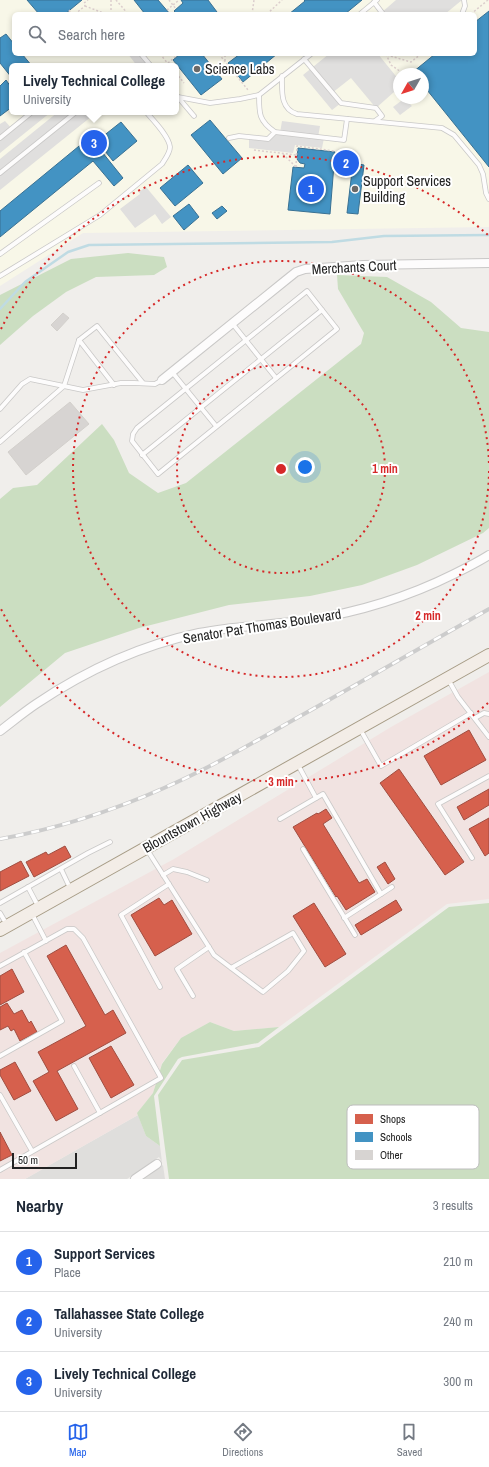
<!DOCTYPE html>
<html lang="en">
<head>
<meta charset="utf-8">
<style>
	:root { --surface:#fff; --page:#f6f6f7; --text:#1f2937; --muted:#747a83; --line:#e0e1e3; --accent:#2563eb }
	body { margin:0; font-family:"Archivo Narrow",sans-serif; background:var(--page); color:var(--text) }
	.compass { position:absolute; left:393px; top:68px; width:36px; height:36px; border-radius:50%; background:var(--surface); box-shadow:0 2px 6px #0003; rotate:231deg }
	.scale { position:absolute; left:12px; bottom:10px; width:65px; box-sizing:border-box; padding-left:4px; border:2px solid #222; border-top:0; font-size:11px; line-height:14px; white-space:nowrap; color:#222; -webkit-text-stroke:3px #fff; paint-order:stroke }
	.you { position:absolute; left:305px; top:467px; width:14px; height:14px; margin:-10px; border:3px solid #fff; border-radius:50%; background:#1a73e8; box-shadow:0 0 0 6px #1a73e833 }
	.badge { display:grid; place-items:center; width:26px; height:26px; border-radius:50%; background:var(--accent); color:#fff; font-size:13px; font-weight:700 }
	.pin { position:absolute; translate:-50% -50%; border:2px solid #fff; box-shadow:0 1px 4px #0006 }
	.popup { position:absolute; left:9px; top:63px; width:170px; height:52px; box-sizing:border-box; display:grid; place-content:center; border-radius:6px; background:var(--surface); filter:drop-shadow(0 1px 3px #0005); font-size:13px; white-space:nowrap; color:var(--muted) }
	.popup b { font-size:15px; color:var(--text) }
	.popup::after { content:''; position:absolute; left:50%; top:100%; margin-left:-8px; border:8px solid transparent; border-top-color:var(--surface) }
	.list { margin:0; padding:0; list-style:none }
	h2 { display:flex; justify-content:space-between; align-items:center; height:52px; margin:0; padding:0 16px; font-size:17px }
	h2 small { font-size:13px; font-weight:400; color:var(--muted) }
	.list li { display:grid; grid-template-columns:26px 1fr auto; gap:12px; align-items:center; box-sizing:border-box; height:60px; padding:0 16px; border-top:1px solid var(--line) }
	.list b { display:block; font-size:15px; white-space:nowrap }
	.list p { margin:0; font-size:13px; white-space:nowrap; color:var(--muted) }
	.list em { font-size:13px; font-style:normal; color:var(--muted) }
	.icon { flex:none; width:22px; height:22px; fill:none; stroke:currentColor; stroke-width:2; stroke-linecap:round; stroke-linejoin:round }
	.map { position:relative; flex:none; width:489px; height:1179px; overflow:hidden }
	.search { position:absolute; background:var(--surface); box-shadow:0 2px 6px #0003; left:12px; right:12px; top:12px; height:44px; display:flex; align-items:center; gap:10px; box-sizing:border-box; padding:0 14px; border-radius:6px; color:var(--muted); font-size:15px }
	.sheet { height:232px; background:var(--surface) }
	nav { display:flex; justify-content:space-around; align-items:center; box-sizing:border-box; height:56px; border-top:1px solid var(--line); background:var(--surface); font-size:11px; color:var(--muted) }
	nav a { display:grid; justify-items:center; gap:2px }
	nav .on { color:var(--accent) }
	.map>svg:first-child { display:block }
	.residential { fill:#dfdedc }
	.commercial { fill:#f1e3e1 }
	.education { fill:#f8f7e8; fill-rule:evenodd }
	.forest { fill:#cbdec1 }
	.parking { fill:#e0dfde }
	.shops { fill:#d6604d; stroke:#a04d40 }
	.schools { fill:#4393c3; stroke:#397193 }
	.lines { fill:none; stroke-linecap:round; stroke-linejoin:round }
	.stream { stroke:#bfdbe3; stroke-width:2.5 }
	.building { fill:#d7d4d2; stroke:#d3d0cc }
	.lane-casing { stroke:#c9c8c7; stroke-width:5.5 }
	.street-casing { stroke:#c9c8c7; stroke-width:10 }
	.primary-casing { stroke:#a79c86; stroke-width:14 }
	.path { stroke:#dccecd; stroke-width:1.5; stroke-dasharray:2 2; stroke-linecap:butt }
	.lane { stroke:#fdfcfc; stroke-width:4 }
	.street { stroke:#fdfcfc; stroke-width:8 }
	.primary { stroke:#f3ede7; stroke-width:12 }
	.rail-casing { stroke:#ccc; stroke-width:4 }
	.rail { stroke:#fff; stroke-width:2.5; stroke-dasharray:8; stroke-linecap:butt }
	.ring { fill:none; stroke:#d62828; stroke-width:2; stroke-dasharray:2 4 }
	.poi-dot { fill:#6a6968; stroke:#fff; stroke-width:1.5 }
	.labels { text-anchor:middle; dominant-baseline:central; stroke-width:4; stroke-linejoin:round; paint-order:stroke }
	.poi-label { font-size:14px; fill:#222; stroke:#fff; text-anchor:start }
	.street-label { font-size:14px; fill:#222; stroke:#fff }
	.key { fill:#fff; stroke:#bdbdbd; stroke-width:1 }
	.key-label { font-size:11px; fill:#222 }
	.centre { fill:#d62828; stroke:#fff; stroke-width:2 }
	.ring-label { font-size:12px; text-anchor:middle; font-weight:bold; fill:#d62828; stroke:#fff; stroke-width:4; stroke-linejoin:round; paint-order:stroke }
</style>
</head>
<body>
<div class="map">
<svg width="489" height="1179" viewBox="0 0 489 1179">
	<rect width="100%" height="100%" fill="#f0eeeb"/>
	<!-- residential -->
	<g class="residential">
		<polygon points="138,1115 146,1136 160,1146 162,1162 159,1157 127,1179 25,1179"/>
		<polygon points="163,1165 165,1179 142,1179"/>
	</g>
	<!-- commercial -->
	<polygon class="commercial" points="489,672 489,899 447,904 279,1027 234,1031 210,1022 181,1038 162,1063 153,1093 137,1113 138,1115 25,1179 0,1179 0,953 174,859 391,727"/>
	<!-- education -->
	<path class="education" d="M0 0H489V227L83 233 0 286ZM14 14H475V54H14ZM12 66H176V112H12ZM399 74H423V98H399Z"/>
	<!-- forest -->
	<g class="forest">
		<polygon points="128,253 164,257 167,267 154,275 96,277 66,292 33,316 0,345 0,295 71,259"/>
		<polygon points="337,275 387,277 431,302 461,328 489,332 489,528 483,533 417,565 362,585 310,596 229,605 139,628 65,653 0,707 0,499 13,488 37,485 102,424 114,440 129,473 158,493 186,483 361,344 364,333 338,289"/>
		<polygon points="489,903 489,1179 169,1179 158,1095 182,1060 259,1047 449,907"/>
		<polygon points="210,1022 234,1031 279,1027 258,1043 182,1057 178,1059 154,1096 160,1146 146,1136 137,1113 153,1093 162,1064 181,1038"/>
	</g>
	<!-- parking -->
	<g class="parking">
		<polygon points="396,0 462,0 445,14 380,14"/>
		<polygon points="128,54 141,54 151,66 137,66"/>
		<polygon points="329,54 378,54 399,80 399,98 394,92 376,108 351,78 332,93 341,103 332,110 303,75"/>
		<polygon points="399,98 411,98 407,101 412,106 400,115 393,107 401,101"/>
		<polygon points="32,112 51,112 0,153 0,124 5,121 12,129"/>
		<polygon points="58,112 97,112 0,190 0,159"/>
		<polygon points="282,121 320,126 318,137 324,138 322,148 295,145 293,153 249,148 249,138 268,139 275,132 280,133"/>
		<polygon points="146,187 171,217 162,224 155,214 135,228 120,209 140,194 139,192"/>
	</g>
	<!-- shops -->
	<g class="shops">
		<polygon points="469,730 486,760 441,785 424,756"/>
		<polygon points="399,769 464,862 445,875 380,783"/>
		<polygon points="489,789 489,805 464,820 457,807"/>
		<polygon points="326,809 332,818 323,824 359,883 367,879 375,892 346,910 337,896 336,897 293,827 317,813 318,814"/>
		<polygon points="489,818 489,853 485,856 469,829"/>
		<polygon points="65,846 71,857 34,877 26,862 46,852 48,855"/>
		<polygon points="21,861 29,876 0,891 0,872"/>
		<polygon points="385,862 395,879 388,884 377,867"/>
		<polygon points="159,898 164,905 172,900 192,934 155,956 131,915"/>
		<polygon points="396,900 402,910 361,935 355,925"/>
		<polygon points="314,903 346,954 325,967 293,916"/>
		<polygon points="66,945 105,1015 113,1010 126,1033 57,1071 78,1109 56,1121 33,1081 49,1072 38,1052 86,1026 47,956"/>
		<polygon points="12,969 24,992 0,1005 0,976"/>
		<polygon points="7,1003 14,1014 22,1010 29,1023 31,1021 37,1032 20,1041 14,1029 11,1031 8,1026 0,1030 0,1007"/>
		<polygon points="111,1046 134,1085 111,1098 89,1058"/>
		<polygon points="15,1062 31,1091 14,1100 0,1075 0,1070"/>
		<polygon points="0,1132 12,1155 0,1161"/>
	</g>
	<!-- schools -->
	<g class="schools">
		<polygon points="27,0 82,0 65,14 39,14"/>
		<polygon points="134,0 158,0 170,14 145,14"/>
		<polygon points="181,0 208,0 217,12 215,14 177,14 174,11 183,3"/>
		<polygon points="304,0 362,0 345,14 289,14 305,1"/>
		<polygon points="489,11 489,167 423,85 423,74 414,74 413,72 435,54 475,54 475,22"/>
		<polygon points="6,34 14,44 14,54 22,54 32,66 12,66 12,78 0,63 0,38"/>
		<polygon points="180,54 202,54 222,79 201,95 173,60"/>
		<polygon points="240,54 277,54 243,82 228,63"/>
		<polygon points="6,80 11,87 12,86 12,107 0,116 0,86"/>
		<polygon points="210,120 242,158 223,174 191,135"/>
		<polygon points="121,122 137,141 113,161 97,141"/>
		<polygon points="90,137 123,178 114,186 93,161 0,237 0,211"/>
		<polygon points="298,148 335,152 330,214 288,210 293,167 304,168 305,164 300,163 297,159"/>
		<polygon points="353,163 364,165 358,214 347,213"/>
		<polygon points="188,165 203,183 175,206 160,188"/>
		<polygon points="189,204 199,217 184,230 173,216"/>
		<polygon points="222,206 227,211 217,219 212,213"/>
	</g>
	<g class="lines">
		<!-- stream -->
		<polyline class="stream" points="0,309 25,282 68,252 89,245 332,242 384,236 489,235"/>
	</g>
	<!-- building -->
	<g class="building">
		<polygon points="63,313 69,318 57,331 51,325"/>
		<polygon points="70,402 89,424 26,475 8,452"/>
	</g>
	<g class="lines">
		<!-- lane casing -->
		<g class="lane-casing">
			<g id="lane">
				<polyline points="374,2 383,14"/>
				<polyline points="360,14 377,0"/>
				<polyline points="462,14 465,6 464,0"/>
				<polyline points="141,54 151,66"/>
				<polyline points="304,59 341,103 376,108 382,116 375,121"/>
				<path d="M282 76C282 91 280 109 297 114L442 128 454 135 479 165 483 174 486 193 489 199"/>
				<path d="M259 95C259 114 259 121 275 132L344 140 347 119"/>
				<polyline points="177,96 194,116"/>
				<polyline points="178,97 210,103 240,99 259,95 311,54"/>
				<polyline points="0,138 32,112"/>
				<polyline points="229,138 239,136 268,139 275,132"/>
				<polyline points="0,173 76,112"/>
				<polyline points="0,254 99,183"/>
				<path d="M0 276 100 215 162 164C165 159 170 153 170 147 169 136 153 120 146 112"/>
				<polygon points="307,291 337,329 158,474 132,441 133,434 137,428"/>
				<polyline points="232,323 276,378"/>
				<polyline points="79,340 97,326 143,383"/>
				<polyline points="172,372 216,426"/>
				<polyline points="0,409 22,384 30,379 83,390 121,383 134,383 155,384 162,380"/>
				<polyline points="0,442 64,386 79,340 114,385"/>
				<polyline points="142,455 322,310"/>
				<polyline points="448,679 458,697 489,737"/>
				<polyline points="475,718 484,713 489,714"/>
				<polyline points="360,729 381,766 471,713"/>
				<polyline points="297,763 316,798"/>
				<polyline points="280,819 323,794 381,894"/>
				<polyline points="146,848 214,955 263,992 288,971 304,951 293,933 231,968"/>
				<polyline points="303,849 355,935"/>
				<polyline points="472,858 438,804 489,776"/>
				<polyline points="61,869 70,888"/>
				<polyline points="163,875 173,869 187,872 207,880"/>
				<polyline points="28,887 38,906"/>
				<polyline points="0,903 88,853 110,842"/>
				<polyline points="0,913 7,925"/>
				<polyline points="32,914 46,941"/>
				<polyline points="344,918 392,887"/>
				<polyline points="0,966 67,929 74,929 83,938 161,1078 0,1170"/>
				<polyline points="160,987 121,915 169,884"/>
				<polyline points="193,996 177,969 209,947"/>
				<polyline points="0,1056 62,1021 24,952"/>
				<polyline points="74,1066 100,1113"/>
				<polyline points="0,1095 32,1151"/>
			</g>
		</g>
		<!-- street casing -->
		<g class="street-casing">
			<g id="street">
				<polyline points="162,380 286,280 296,272 305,269 363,265 489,263"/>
				<path d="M0 731C12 722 24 712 36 704 85 671 142 645 199 633 235 626 271 625 308 620 359 612 408 597 454 574 466 568 478 562 489 555"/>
				<polyline points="135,1179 157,1164"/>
			</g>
		</g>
		<!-- primary casing -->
		<g class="primary-casing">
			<polyline id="primary" points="0,930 489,655"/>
		</g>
		<!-- path -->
		<g class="path">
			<polyline points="111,0 111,14"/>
			<polyline points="116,0 128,14"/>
			<polyline points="169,0 176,9"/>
			<polyline points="85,6 106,14"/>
			<polyline points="69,10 72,14"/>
			<polyline points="167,10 179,0"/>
			<polyline points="75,14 85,6 84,3 88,0"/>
			<polyline points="252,14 254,0"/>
			<polyline points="267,14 282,0"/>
			<polyline points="471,14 488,0"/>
			<polyline points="160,54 170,66"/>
			<polyline points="219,54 248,90"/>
			<polyline points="386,54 391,65 404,74"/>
			<polyline points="387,55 411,62 421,54"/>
			<polyline points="225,61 225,54"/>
			<polyline points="168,63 175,57"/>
			<polyline points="176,73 184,83"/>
			<polyline points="254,150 296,155"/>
			<polyline points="283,154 296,167"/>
			<polyline points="296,167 297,146 334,151"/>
		</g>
		<!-- lane -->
		<use href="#lane" class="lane"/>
		<!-- street -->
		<use href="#street" class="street"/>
		<!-- primary -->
		<use href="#primary" class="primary"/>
		<!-- rail casing -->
		<g class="rail-casing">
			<path id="rail" d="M0 839C56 829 112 811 164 788 215 766 264 736 313 709 372 676 430 642 489 609"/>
		</g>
		<!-- rail -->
		<use href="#rail" class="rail"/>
	</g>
	<!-- distance rings -->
	<g class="ring">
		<circle cx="281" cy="469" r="104"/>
		<path d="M489 471A208 208 0 1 1 489 467"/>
		<path d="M488 703A313 313 0 0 1 1 609M1 329A313 313 0 0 1 488 235"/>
	</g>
	<!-- markers -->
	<g class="poi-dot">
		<circle cx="197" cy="69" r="4"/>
		<circle cx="355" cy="189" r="4"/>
	</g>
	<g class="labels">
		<!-- poi labels -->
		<g class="poi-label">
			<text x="205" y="69">Science Labs</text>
			<text x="363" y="181">Support Services<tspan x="363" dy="16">Building</tspan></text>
		</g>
		<!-- street labels -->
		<g class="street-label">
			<text transform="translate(354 267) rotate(-3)">Merchants Court</text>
			<text transform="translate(262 626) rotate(-9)">Senator Pat Thomas Boulevard</text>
			<text transform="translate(192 822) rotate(-29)">Blountstown Highway</text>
		</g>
	</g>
	<!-- legend -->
	<rect x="347" y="1105" width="132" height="64" rx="6" class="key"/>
	<rect x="355" y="1114" width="18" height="10" fill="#d6604d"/>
	<rect x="355" y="1132" width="18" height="10" fill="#4393c3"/>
	<rect x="355" y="1150" width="18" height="10" fill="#d7d4d2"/>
	<g class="key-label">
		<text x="380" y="1123">Shops</text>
		<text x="380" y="1141">Schools</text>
		<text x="380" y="1159">Other</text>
	</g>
	<circle cx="281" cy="469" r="6" class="centre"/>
	<g class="ring-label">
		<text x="385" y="473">1 min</text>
		<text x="428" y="620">2 min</text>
		<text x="281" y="786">3 min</text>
	</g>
</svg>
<svg class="compass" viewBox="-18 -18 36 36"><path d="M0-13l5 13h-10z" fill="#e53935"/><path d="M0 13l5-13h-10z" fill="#747a83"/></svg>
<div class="scale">50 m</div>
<div class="you"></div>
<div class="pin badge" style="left:311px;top:189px">1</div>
<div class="pin badge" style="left:346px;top:163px">2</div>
<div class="pin badge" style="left:94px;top:143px">3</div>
<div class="popup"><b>Lively Technical College</b>University</div>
<div class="search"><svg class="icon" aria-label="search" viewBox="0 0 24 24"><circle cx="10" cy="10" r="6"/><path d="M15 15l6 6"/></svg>Search here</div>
</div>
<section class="sheet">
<h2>Nearby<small>3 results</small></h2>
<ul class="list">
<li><span class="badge">1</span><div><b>Support Services</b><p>Place</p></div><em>210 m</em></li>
<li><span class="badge">2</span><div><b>Tallahassee State College</b><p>University</p></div><em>240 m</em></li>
<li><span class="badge">3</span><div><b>Lively Technical College</b><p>University</p></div><em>300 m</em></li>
</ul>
</section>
<nav>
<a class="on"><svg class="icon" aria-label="map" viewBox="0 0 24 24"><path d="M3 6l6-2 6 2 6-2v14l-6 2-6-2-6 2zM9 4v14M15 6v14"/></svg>Map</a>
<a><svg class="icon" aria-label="directions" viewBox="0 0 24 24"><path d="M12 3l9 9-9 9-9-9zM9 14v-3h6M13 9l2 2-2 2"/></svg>Directions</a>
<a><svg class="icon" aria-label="saved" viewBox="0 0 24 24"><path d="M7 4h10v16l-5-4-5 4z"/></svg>Saved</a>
</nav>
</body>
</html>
